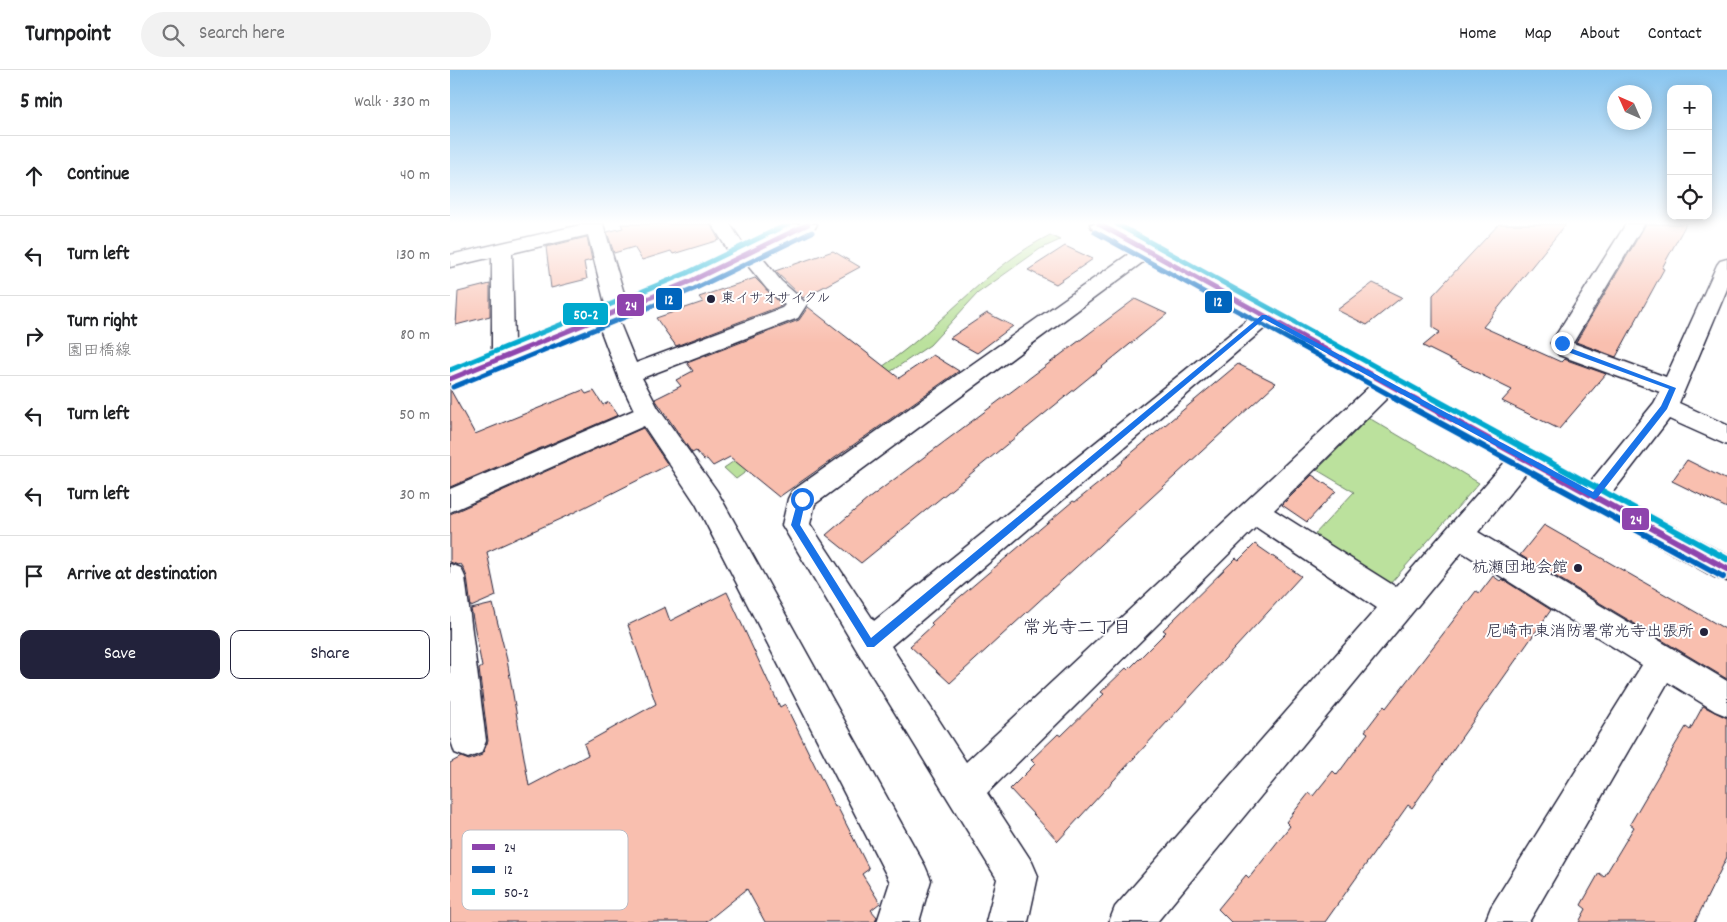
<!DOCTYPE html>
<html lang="en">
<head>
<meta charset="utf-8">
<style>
	:root { --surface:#fff; --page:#f2f2f2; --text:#202124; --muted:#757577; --line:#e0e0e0; --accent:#22223b }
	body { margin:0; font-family:Dekko,"Klee One",sans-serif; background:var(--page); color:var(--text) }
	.controls { position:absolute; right:15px; top:15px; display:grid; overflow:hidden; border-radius:10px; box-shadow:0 2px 12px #0003 }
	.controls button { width:45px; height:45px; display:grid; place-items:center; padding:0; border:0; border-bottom:1px solid var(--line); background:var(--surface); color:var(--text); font:25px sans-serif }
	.compass { position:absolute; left:1157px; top:15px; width:45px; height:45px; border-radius:50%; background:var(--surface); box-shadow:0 2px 12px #0003; rotate:315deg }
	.stop { position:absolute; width:15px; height:15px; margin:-11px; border:4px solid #1a73e8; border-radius:50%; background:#fff }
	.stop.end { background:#1a73e8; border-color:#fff; box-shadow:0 1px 5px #0008 }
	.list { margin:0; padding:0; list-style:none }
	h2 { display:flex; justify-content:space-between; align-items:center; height:65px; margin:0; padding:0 20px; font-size:21px }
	h2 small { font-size:16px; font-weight:400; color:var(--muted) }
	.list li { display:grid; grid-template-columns:32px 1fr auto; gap:15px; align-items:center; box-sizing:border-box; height:80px; padding:0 20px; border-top:1px solid var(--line) }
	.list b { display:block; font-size:19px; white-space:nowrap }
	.list p { margin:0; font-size:16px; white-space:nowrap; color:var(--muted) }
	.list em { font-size:16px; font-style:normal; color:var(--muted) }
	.actions { display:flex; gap:10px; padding:15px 20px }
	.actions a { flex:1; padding:11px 0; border:1px solid var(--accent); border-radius:10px; text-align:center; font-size:18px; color:var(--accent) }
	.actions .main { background:var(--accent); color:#fff }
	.icon { flex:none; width:28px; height:28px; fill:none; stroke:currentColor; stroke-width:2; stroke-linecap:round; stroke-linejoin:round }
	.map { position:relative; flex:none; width:1277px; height:852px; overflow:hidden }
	header { display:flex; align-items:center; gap:30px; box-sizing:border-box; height:70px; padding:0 25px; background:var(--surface); border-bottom:1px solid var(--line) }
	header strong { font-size:24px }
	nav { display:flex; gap:28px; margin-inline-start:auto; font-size:18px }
	.search { width:350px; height:45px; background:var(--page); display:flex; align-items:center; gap:12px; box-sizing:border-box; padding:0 18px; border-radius:28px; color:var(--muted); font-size:19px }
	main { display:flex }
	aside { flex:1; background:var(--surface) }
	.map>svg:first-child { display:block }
	.green { fill:#bbe19d; stroke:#6e826c }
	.building { fill:#f9bfaf; stroke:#22223b }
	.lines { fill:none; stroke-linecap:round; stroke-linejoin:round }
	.minor-casing { stroke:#22223b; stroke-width:3 }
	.minor { fill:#fff; fill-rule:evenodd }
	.bus-1-far1-casing { stroke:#fff; stroke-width:8 }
	.bus-1-casing { stroke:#fff; stroke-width:10 }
	.bus-2-far1-casing { stroke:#fff; stroke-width:8 }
	.bus-2-casing { stroke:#fff; stroke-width:10 }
	.bus-3-far1-casing { stroke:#fff; stroke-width:8 }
	.bus-3-casing { stroke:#fff; stroke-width:10 }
	.bus-1-far1 { stroke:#8e44ad; stroke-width:5 }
	.bus-1 { stroke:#8e44ad; stroke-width:6 }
	.bus-2-far1 { stroke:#0065bd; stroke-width:5 }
	.bus-2 { stroke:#0065bd; stroke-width:6 }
	.bus-3-far1 { stroke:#00a9ce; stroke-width:5 }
	.bus-3 { stroke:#00a9ce; stroke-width:6 }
	.route { fill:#1a73e8 }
	.poi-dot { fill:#22223b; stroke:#fff; stroke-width:2 }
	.labels { text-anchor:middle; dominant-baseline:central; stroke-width:4; stroke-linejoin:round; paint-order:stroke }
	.far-poi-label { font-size:14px; fill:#22223b; stroke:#fff; text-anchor:start }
	.poi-label { font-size:16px; fill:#22223b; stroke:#fff; text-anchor:end }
	.neighbourhood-label { font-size:18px; fill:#22223b; stroke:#fff }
	.key { fill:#fff; stroke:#bdbdc4; stroke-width:1 }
	.key-label { font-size:14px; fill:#22223b }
	.line-badge { stroke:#fff; stroke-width:2 }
	.badge-label { font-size:14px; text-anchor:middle; font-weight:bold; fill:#fff }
</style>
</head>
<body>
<header>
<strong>Turnpoint</strong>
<div class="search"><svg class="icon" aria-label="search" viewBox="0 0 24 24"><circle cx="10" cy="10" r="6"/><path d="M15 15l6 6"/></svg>Search here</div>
<nav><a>Home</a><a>Map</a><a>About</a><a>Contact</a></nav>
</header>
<main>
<aside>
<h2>5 min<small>Walk · 330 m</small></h2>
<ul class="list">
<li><svg class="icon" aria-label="ahead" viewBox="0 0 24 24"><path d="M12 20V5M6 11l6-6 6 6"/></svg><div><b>Continue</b></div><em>40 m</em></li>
<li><svg class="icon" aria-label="left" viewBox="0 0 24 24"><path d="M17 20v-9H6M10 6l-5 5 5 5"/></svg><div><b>Turn left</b></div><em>130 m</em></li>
<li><svg class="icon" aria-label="right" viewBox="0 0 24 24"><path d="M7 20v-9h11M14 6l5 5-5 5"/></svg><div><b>Turn right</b><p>園田橋線</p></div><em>80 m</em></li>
<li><svg class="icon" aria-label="left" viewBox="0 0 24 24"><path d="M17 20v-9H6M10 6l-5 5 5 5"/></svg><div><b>Turn left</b></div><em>50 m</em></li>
<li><svg class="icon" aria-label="left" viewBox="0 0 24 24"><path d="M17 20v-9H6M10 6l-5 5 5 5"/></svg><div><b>Turn left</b></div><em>30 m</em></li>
<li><svg class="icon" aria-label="arrive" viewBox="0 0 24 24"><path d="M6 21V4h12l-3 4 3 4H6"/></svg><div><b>Arrive at destination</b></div></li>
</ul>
<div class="actions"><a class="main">Save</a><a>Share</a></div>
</aside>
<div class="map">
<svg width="1277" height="852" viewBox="0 0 1277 852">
	<rect width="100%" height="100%" fill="#fff"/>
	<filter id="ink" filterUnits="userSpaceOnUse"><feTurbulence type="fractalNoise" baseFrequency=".02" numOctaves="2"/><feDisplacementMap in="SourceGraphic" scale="10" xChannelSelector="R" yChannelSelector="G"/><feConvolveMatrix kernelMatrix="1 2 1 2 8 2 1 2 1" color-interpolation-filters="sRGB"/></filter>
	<g filter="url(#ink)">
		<!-- green -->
		<g class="green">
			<path d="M600 165 610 170 590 179 528 223 480 275 348 364 286 409 274 398C303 378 332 357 362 339 389 323 418 308 443 289 497 250 540 195 600 165Z"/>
			<polygon points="919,348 1029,413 939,515 863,466 904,422 867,400"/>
		</g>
		<!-- building -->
		<g class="building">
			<polygon points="171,154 260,154 269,170 223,184 221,181 192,190 184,177 164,183 157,162 173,158"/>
			<polygon points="1049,154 1116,154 1033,257 1111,292 1114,289 1156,304 1109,359 1052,331 1062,320 973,276 990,262 983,258 983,225"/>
			<polygon points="1196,154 1236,154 1212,198 1214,199 1166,287 1126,272"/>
			<polygon points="137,167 142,190 134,192 137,209 101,218 96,177"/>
			<polygon points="615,176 643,189 606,214 578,200"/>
			<polygon points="383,181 410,197 353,228 325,201"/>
			<polygon points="305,208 332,235 331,236 226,276 206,248 253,232 249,227"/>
			<polygon points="923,213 952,227 917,255 887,240"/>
			<polygon points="40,214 40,246 6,255 8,222"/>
			<polygon points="685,229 717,244 411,493 376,465 418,429"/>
			<polygon points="358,237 449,308 483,285 509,301 329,427 280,387 263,396 257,389 254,390 246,381 242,383 205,329 231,316 226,310 243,301 237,293 349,250"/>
			<polygon points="537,243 563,256 527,283 500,268"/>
			<polygon points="788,294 826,313 500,613 460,576 483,555 481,553 505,531 623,431 625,432 649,413 673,392 672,391"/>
			<polygon points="0,319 25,364 133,320 136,324 144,321 153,335 159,332 168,345 0,417"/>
			<polygon points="193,358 218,395 121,444 37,482 46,526 21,537 17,507 13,497 11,494 8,495 0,492 0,444"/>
			<polygon points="1237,390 1277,410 1277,438 1222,411"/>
			<polygon points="862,405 886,421 857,452 832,435"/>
			<polygon points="1094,455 1277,560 1277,609 1070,485"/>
			<polygon points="805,474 851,506 608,771 560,719 585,694 581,690 608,664 611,666 654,624 651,622 676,598 678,600 716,562 713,560 786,488 789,490"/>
			<polygon points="1043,506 1050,511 1052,509 1101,540 962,738 958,735 875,852 781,852 768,839 796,805 799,808 840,756 836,752 859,723 863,726 883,701 887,705 918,663 915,661 934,636 936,638 1026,521 1030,523"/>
			<polygon points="277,522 330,637 335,634 385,737 387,736 419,799 412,804 430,833 421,840 427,847 425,852 315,852 297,819 256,852 0,852 0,693 11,687 19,690 32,685 38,671 29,599 32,597 21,539 43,534 57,590 79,716 138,685 134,674 206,634 178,555 215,537 220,551"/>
			<polygon points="1253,636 1277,648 1277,787 1245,852 1129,852 1136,839 1131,835 1149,803 1154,807 1184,757 1180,754 1222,682 1221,682 1236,657 1240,660"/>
		</g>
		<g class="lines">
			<!-- minor casing -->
			<g class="minor-casing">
				<g id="minor">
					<path d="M135 154H153L176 230 234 207 280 184 262 154H280L295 177 343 154H367L365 158 310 185 331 211 357 234 348 248 192 308 208 338 267 421 475 796 481 810 469 852H427L440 812 246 434 194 356 0 442V419L184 340 169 309 149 256 0 317V300L42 284V187L0 197V185ZM138 165 156 238 64 274 62 183ZM295 192 317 219 335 235 332 238 186 293 168 249 248 215Z"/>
					<path d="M640 154H663L822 242 1140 412 1204 333 1210 322 1109 285 1101 273 1176 154H1194L1123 273 1216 307 1267 195 1270 191 1277 189V219L1229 333 1277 355V375L1219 349 1162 423 1277 485V511L1266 508 1077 402 1028 462 1277 611V646L1265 641 1218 612 1079 852H1035L1041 837 1192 595 1012 482 707 852H659L665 837 927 538 806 457 537 723 582 792 588 806 578 852H536L547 809 409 584 332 455 338 429 342 421 683 181 642 158ZM697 189 800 248 424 551 360 454 365 434ZM816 257 921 315 516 692 441 576ZM939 326 1056 391 946 517 824 440Z"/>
					<polygon points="0,494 11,498 15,507 36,671 31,683 18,688 5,683 0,668"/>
				</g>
			</g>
			<!-- minor -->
			<use href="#minor" class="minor"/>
			<!-- bus-1-far1 casing -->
			<g class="bus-1-far1-casing">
				<g id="bus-1-far1">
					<polyline points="649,154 965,329"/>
					<polyline points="0,309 241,211 358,154"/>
				</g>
			</g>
			<!-- bus-1 casing -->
			<g class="bus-1-casing">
				<polyline id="bus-1" points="963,328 1277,499"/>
			</g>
			<!-- bus-2-far1 casing -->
			<g class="bus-2-far1-casing">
				<g id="bus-2-far1">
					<polyline points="645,162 947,329"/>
					<polyline points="3,317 244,219 362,162"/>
				</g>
			</g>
			<!-- bus-2 casing -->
			<g class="bus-2-casing">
				<polyline id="bus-2" points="944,328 1273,507"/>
			</g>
			<!-- bus-3-far1 casing -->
			<g class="bus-3-far1-casing">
				<g id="bus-3-far1">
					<polyline points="667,154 984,329"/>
					<polyline points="0,300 237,203 338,154"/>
				</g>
			</g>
			<!-- bus-3 casing -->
			<g class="bus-3-casing">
				<polyline id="bus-3" points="982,328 1277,489"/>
			</g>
			<!-- bus-1-far1 -->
			<use href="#bus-1-far1" class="bus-1-far1"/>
			<!-- bus-1 -->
			<use href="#bus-1" class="bus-1"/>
			<!-- bus-2-far1 -->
			<use href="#bus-2-far1" class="bus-2-far1"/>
			<!-- bus-2 -->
			<use href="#bus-2" class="bus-2"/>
			<!-- bus-3-far1 -->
			<use href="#bus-3-far1" class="bus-3-far1"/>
			<!-- bus-3 -->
			<use href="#bus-3" class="bus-3"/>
		</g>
	</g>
	<!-- sky -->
	<linearGradient id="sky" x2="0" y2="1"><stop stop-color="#87c4ef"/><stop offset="0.56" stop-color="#fff"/><stop offset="1" stop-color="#fff" stop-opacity="0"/></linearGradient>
	<rect width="1277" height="273" fill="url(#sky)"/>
	<!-- route -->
	<polygon class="route" points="812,245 816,245 1143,422 1211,336 1219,319 1115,281 1108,273 1109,272 1114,272 1120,278 1226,318 1217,339 1147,428 1144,429 814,249 424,577 417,577 341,455 349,426 352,425 356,429 350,455 421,568"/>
	<!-- markers -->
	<g class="poi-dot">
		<circle cx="261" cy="229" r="5"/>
		<circle cx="1128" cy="498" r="5"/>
		<circle cx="1254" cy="562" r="5"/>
	</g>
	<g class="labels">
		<!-- far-poi labels -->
		<g class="far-poi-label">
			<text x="271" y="229">東イサオサイクル</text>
		</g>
		<!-- poi labels -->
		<g class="poi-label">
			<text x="1118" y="498">杭瀬団地会館</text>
			<text x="1244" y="562">尼崎市東消防署常光寺出張所</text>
		</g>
		<!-- neighbourhood labels -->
		<g class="neighbourhood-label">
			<text x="627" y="559">常光寺二丁目</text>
		</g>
	</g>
	<!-- legend -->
	<rect x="12" y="760" width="166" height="80" rx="8" class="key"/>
	<rect x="22" y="774" width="23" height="6" fill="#8e44ad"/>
	<rect x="22" y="796" width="23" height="7" fill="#0065bd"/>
	<rect x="22" y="819" width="23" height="6" fill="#00a9ce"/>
	<g class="key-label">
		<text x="54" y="782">24</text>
		<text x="54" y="804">12</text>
		<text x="54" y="827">50-2</text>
	</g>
	<g class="line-badge">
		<rect x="205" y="217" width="28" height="24" rx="5" fill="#0065bd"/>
		<rect x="754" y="220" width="29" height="24" rx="5" fill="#0065bd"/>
		<rect x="166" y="223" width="29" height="24" rx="5" fill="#8e44ad"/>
		<rect x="112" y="232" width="47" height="24" rx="5" fill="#00a9ce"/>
		<rect x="1171" y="437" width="29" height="24" rx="5" fill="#8e44ad"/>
	</g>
	<g class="badge-label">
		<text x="219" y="234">12</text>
		<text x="768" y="236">12</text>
		<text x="181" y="240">24</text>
		<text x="136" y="249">50-2</text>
		<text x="1186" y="454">24</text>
	</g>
</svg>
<div class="controls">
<button>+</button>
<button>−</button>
<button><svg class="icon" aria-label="locate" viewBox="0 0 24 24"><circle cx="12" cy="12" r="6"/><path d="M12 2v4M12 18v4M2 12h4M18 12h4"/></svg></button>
</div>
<svg class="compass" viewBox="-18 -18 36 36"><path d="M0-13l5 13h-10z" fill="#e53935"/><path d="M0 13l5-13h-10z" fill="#757577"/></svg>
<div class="stop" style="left:352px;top:429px"></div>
<div class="stop end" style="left:1112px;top:273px"></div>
</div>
</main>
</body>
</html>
